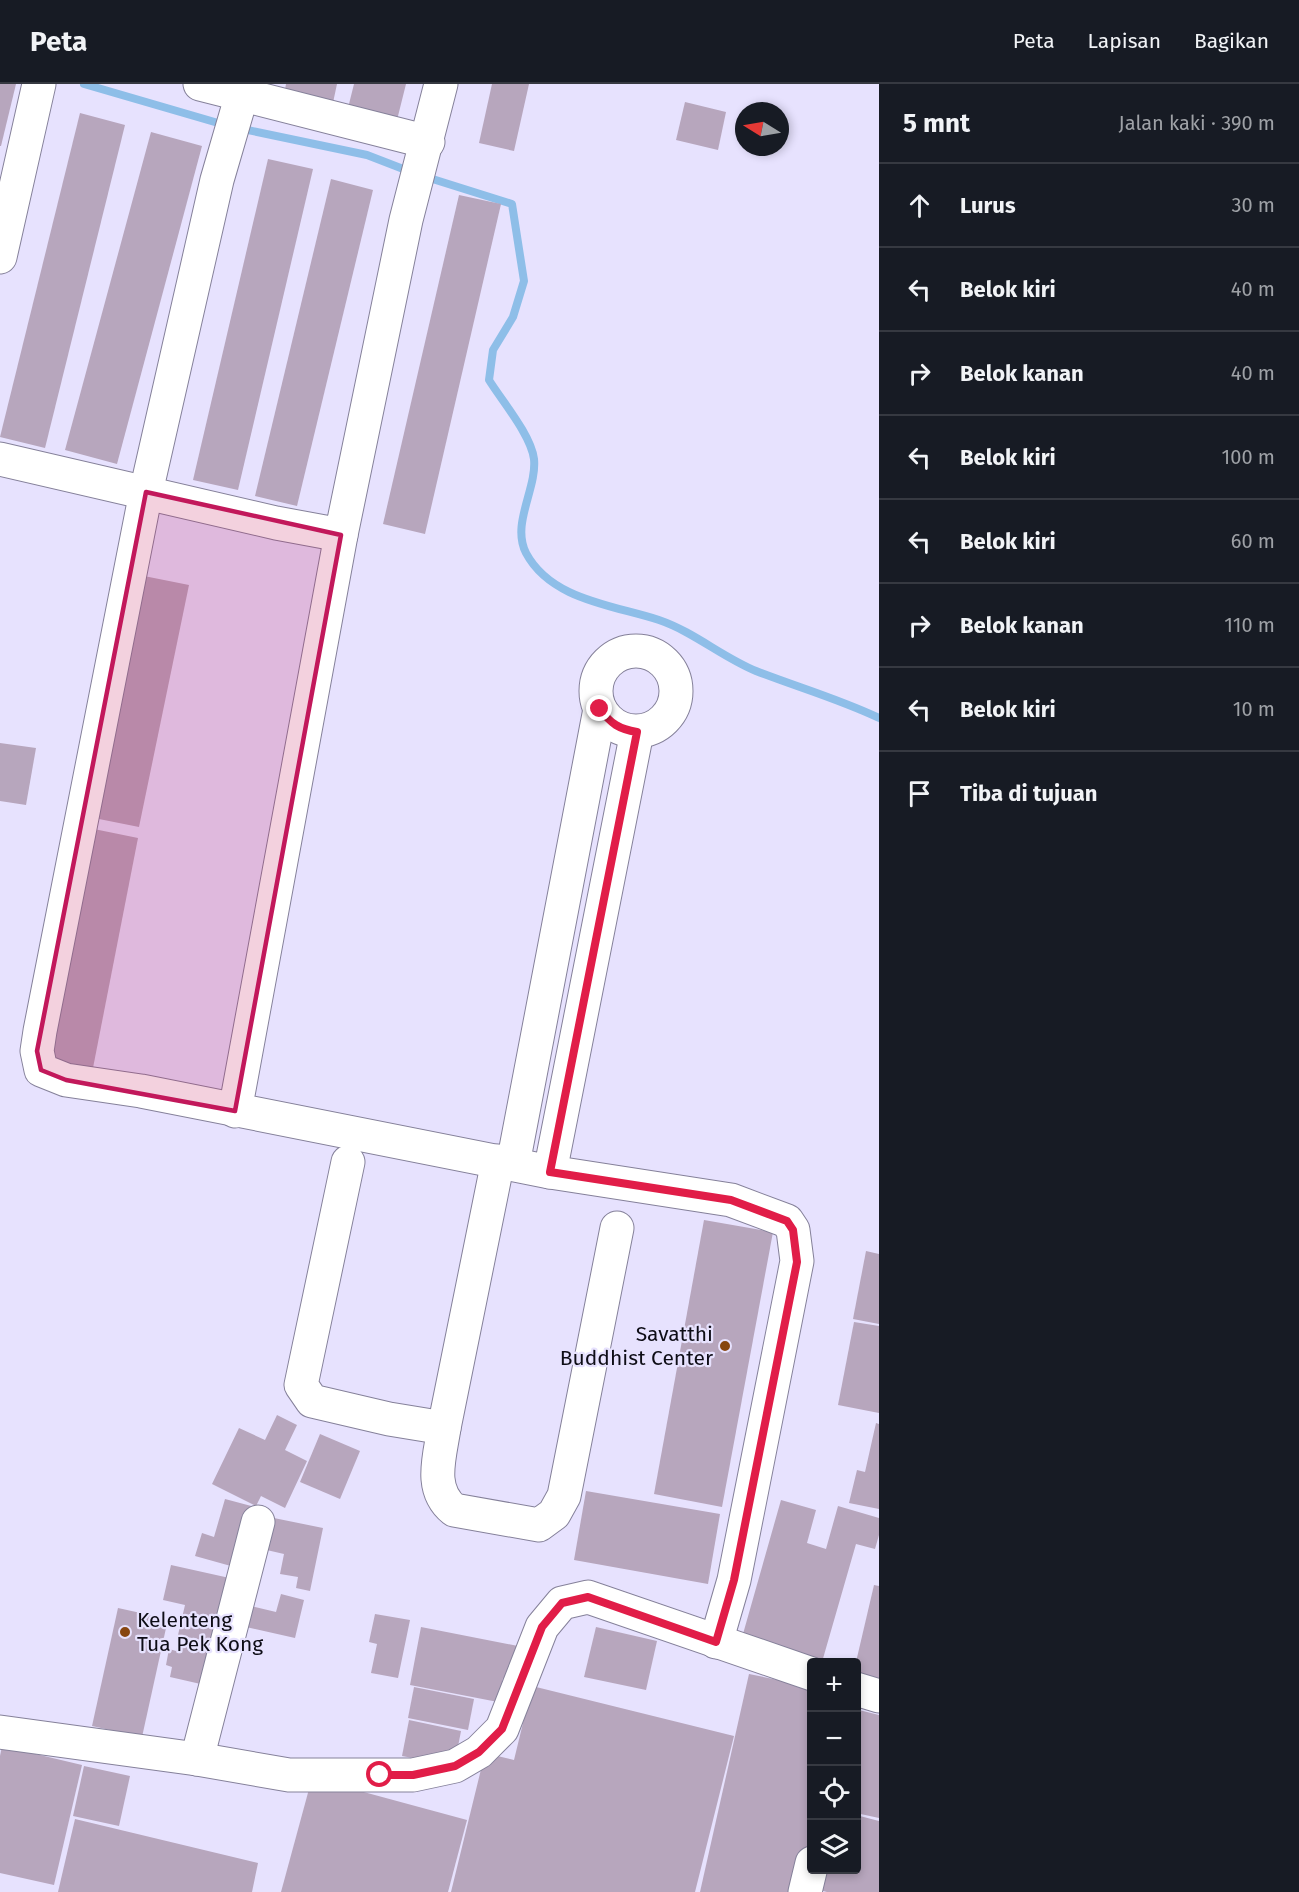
<!DOCTYPE html>
<html lang="id">
<head>
<meta charset="utf-8">
<style>
	:root { --surface:#171b24; --page:#20242c; --text:#f1f3f6; --muted:#9ea1a6; --line:#363941 }
	body { margin:0; font-family:"Fira Sans",sans-serif; background:var(--page); color:var(--text) }
	.controls { position:absolute; right:18px; bottom:18px; display:grid; overflow:hidden; border-radius:6px; box-shadow:0 3px 9px #0003 }
	.controls button { width:54px; height:54px; display:grid; place-items:center; padding:0; border:0; border-bottom:2px solid var(--line); background:var(--surface); color:var(--text); font:30px sans-serif }
	.compass { position:absolute; left:735px; top:18px; width:54px; height:54px; border-radius:50%; background:var(--surface); box-shadow:0 3px 9px #0003; rotate:281deg }
	.stop { position:absolute; width:18px; height:18px; margin:-14px; border:4px solid #e11d48; border-radius:50%; background:#fff }
	.stop.end { background:#e11d48; border-color:#fff; box-shadow:0 2px 6px #0008 }
	.list { margin:0; padding:0; list-style:none }
	h2 { display:flex; justify-content:space-between; align-items:center; height:78px; margin:0; padding:0 24px; font-size:26px }
	h2 small { font-size:20px; font-weight:400; color:var(--muted) }
	.list li { display:grid; grid-template-columns:39px 1fr auto; gap:18px; align-items:center; box-sizing:border-box; height:84px; padding:0 24px; border-top:2px solid var(--line) }
	.list b { display:block; font-size:22px; white-space:nowrap }
	.list em { font-size:20px; font-style:normal; color:var(--muted) }
	.icon { flex:none; width:33px; height:33px; fill:none; stroke:currentColor; stroke-width:2; stroke-linecap:round; stroke-linejoin:round }
	.map { position:relative; flex:none; width:879px; height:1808px; overflow:hidden }
	header { display:flex; align-items:center; gap:36px; box-sizing:border-box; height:84px; padding:0 30px; background:var(--surface); border-bottom:2px solid var(--line) }
	header strong { font-size:28px }
	nav { display:flex; gap:33px; margin-inline-start:auto; font-size:21px }
	main { display:flex }
	aside { flex:1; background:var(--surface) }
	.map>svg:first-child { display:block }
	.lines { fill:none; stroke-linecap:round; stroke-linejoin:round }
	.stream { stroke:#8ebee8; stroke-width:8 }
	.building { fill:#b7a6bd }
	.minor-casing { stroke:#85819a; stroke-width:35 }
	.minor { stroke:#fff; stroke-width:33 }
	.route { stroke:#e11d48; stroke-width:8 }
	.marked { fill:#c2185b; fill-opacity:0.2; stroke:#c2185b; stroke-width:4.5; stroke-linejoin:round }
	.poi-dot { fill:#874610; stroke:#e7e2fe; stroke-width:2 }
	.labels { text-anchor:middle; dominant-baseline:central; stroke-width:4.5; stroke-linejoin:round; paint-order:stroke }
	.poi-label { font-size:21px; fill:#0e0d16; stroke:#e7e2fe; text-anchor:end }
</style>
</head>
<body>
<header>
<strong>Peta</strong>
<nav><a>Peta</a><a>Lapisan</a><a>Bagikan</a></nav>
</header>
<main>
<div class="map">
<svg width="879" height="1808" viewBox="0 0 879 1808">
	<rect width="100%" height="100%" fill="#e7e2fe"/>
	<g class="lines">
		<!-- stream -->
		<g class="stream">
			<polyline points="84,0 225,41"/>
			<polyline points="238,44 367,71 411,88"/>
			<path d="M423 92 512 120 524 197 513 233 493 266 489 296C502 317 531 351 534 375 537 405 511 440 526 469 551 516 613 521 659 536 694 548 722 573 756 587 797 603 839 615 879 634"/>
		</g>
	</g>
	<!-- building -->
	<g class="building">
		<polygon points="0,0 16,0 1,62 0,62"/>
		<polygon points="286,0 337,0 331,28 283,17"/>
		<polygon points="354,0 406,0 395,44 346,32"/>
		<polygon points="492,0 529,0 514,67 479,59"/>
		<polygon points="685,18 726,28 718,66 676,56"/>
		<polygon points="80,29 125,41 45,364 0,353"/>
		<polygon points="151,48 202,62 117,380 65,366"/>
		<polygon points="268,75 313,85 238,406 193,396"/>
		<polygon points="331,95 373,106 297,422 255,412"/>
		<polygon points="459,111 501,120 425,450 383,440"/>
		<polygon points="144,492 189,501 139,743 94,734"/>
		<polygon points="0,659 36,664 26,721 0,717"/>
		<polygon points="94,745 138,754 92,989 48,980"/>
		<polygon points="704,1136 773,1148 722,1423 654,1410"/>
		<polygon points="866,1167 879,1170 879,1240 853,1235"/>
		<polygon points="854,1238 879,1242 879,1329 838,1321"/>
		<polygon points="277,1331 297,1341 285,1366 307,1377 285,1424 261,1412 256,1422 212,1400 239,1344 265,1356"/>
		<polygon points="876,1339 879,1340 879,1425 849,1419 857,1386 865,1388"/>
		<polygon points="320,1350 360,1367 340,1415 300,1398"/>
		<polygon points="586,1407 720,1430 708,1500 574,1476"/>
		<polygon points="225,1415 255,1423 238,1484 195,1472 202,1449 214,1453"/>
		<polygon points="781,1416 816,1426 807,1459 826,1465 838,1422 879,1434 879,1451 875,1465 856,1460 822,1578 741,1557"/>
		<polygon points="264,1432 323,1444 310,1507 296,1504 298,1493 280,1490 284,1470 258,1464"/>
		<polygon points="171,1481 234,1495 220,1560 178,1551 185,1521 163,1516"/>
		<polygon points="874,1501 879,1502 879,1597 856,1591 856,1578"/>
		<polygon points="281,1510 304,1516 295,1554 246,1543 251,1522 276,1528"/>
		<polygon points="118,1524 168,1535 142,1653 92,1642"/>
		<polygon points="375,1530 410,1536 398,1594 371,1589 377,1560 369,1558"/>
		<polygon points="421,1543 518,1562 511,1595 503,1594 498,1618 410,1601"/>
		<polygon points="596,1543 657,1557 646,1606 584,1593"/>
		<polygon points="178,1558 213,1565 205,1601 170,1593 172,1583 166,1581 169,1565 176,1567"/>
		<polygon points="749,1590 812,1603 812,1741 797,1808 700,1808"/>
		<polygon points="532,1602 734,1652 695,1808 451,1808 485,1669 514,1676"/>
		<polygon points="414,1603 474,1615 468,1646 408,1634"/>
		<polygon points="859,1626 879,1631 879,1734 856,1729 856,1636"/>
		<polygon points="409,1636 461,1647 456,1673 444,1680 402,1672"/>
		<polygon points="2,1662 82,1681 54,1801 0,1789 0,1672"/>
		<polygon points="84,1682 130,1692 119,1742 73,1732"/>
		<polygon points="312,1694 467,1736 448,1808 281,1808"/>
		<polygon points="856,1731 879,1737 879,1808 827,1808 816,1805 821,1786 856,1786"/>
		<polygon points="75,1735 258,1779 252,1808 58,1808"/>
	</g>
	<g class="lines">
		<!-- minor casing -->
		<g class="minor-casing">
			<g id="minor">
				<polyline points="200,0 428,58"/>
				<polyline points="245,0 217,96 146,408 40,947 37,967 41,986 66,996 141,1007 550,1088 731,1116 787,1137 793,1146 797,1177 734,1496 716,1558"/>
				<polyline points="0,173 39,0"/>
				<polyline points="0,375 276,439 341,451 406,136 441,0"/>
				<circle cx="636" cy="607" r="40"/>
				<polyline points="235,1027 341,451"/>
				<polyline points="348,1078 301,1301 312,1317 389,1335 444,1344 498,1077"/>
				<polyline points="513,1080 600,625"/>
				<polyline points="550,1088 637,648"/>
				<path d="M444 1344C440 1372 428 1405 454 1426L539 1441 554 1430 564 1412 617 1144"/>
				<polyline points="856,1605 879,1612"/>
				<polyline points="0,1648 197,1675 289,1691 413,1691 455,1682 479,1668 502,1645 542,1543 562,1519 588,1513 812,1590"/>
				<polyline points="197,1675 258,1438"/>
				<polyline points="805,1808 812,1779"/>
			</g>
		</g>
		<!-- minor -->
		<use href="#minor" class="minor"/>
	</g>
	<g class="lines">
		<!-- route -->
		<path class="route" d="M380 1691H413L455 1682 479 1668 502 1645 542 1543 562 1519 588 1513 716 1558 734 1496 797 1178 793 1146 787 1137 731 1116 550 1088 637 648C619 645 611 640 600 625"/>
	</g>
	<!-- marked area -->
	<path class="marked" d="M146 408 341 451 235 1027 66 996 41 986 37 967Z"/>
	<!-- markers -->
	<g class="poi-dot">
		<circle cx="725" cy="1262" r="6"/>
		<circle cx="125" cy="1548" r="6"/>
	</g>
	<g class="labels">
		<!-- poi labels -->
		<g class="poi-label">
			<text x="713" y="1250">Savatthi<tspan x="713" dy="24">Buddhist Center</tspan></text>
			<text x="137" y="1536" text-anchor="start">Kelenteng<tspan x="137" dy="24">Tua Pek Kong</tspan></text>
		</g>
	</g>
</svg>
<div class="controls">
<button>+</button>
<button>−</button>
<button><svg class="icon" aria-label="locate" viewBox="0 0 24 24"><circle cx="12" cy="12" r="6"/><path d="M12 2v4M12 18v4M2 12h4M18 12h4"/></svg></button>
<button><svg class="icon" aria-label="layers" viewBox="0 0 24 24"><path d="M12 4l9 5-9 5-9-5zM3 14l9 5 9-5"/></svg></button>
</div>
<svg class="compass" viewBox="-18 -18 36 36"><path d="M0-13l5 13h-10z" fill="#e53935"/><path d="M0 13l5-13h-10z" fill="#9ea1a6"/></svg>
<div class="stop" style="left:380px;top:1691px"></div>
<div class="stop end" style="left:600px;top:625px"></div>
</div>
<aside>
<h2>5 mnt<small>Jalan kaki · 390 m</small></h2>
<ul class="list">
<li><svg class="icon" aria-label="ahead" viewBox="0 0 24 24"><path d="M12 20V5M6 11l6-6 6 6"/></svg><div><b>Lurus</b></div><em>30 m</em></li>
<li><svg class="icon" aria-label="left" viewBox="0 0 24 24"><path d="M17 20v-9H6M10 6l-5 5 5 5"/></svg><div><b>Belok kiri</b></div><em>40 m</em></li>
<li><svg class="icon" aria-label="right" viewBox="0 0 24 24"><path d="M7 20v-9h11M14 6l5 5-5 5"/></svg><div><b>Belok kanan</b></div><em>40 m</em></li>
<li><svg class="icon" aria-label="left" viewBox="0 0 24 24"><path d="M17 20v-9H6M10 6l-5 5 5 5"/></svg><div><b>Belok kiri</b></div><em>100 m</em></li>
<li><svg class="icon" aria-label="left" viewBox="0 0 24 24"><path d="M17 20v-9H6M10 6l-5 5 5 5"/></svg><div><b>Belok kiri</b></div><em>60 m</em></li>
<li><svg class="icon" aria-label="right" viewBox="0 0 24 24"><path d="M7 20v-9h11M14 6l5 5-5 5"/></svg><div><b>Belok kanan</b></div><em>110 m</em></li>
<li><svg class="icon" aria-label="left" viewBox="0 0 24 24"><path d="M17 20v-9H6M10 6l-5 5 5 5"/></svg><div><b>Belok kiri</b></div><em>10 m</em></li>
<li><svg class="icon" aria-label="arrive" viewBox="0 0 24 24"><path d="M6 21V4h12l-3 4 3 4H6"/></svg><div><b>Tiba di tujuan</b></div></li>
</ul>
</aside>
</main>
</body>
</html>
